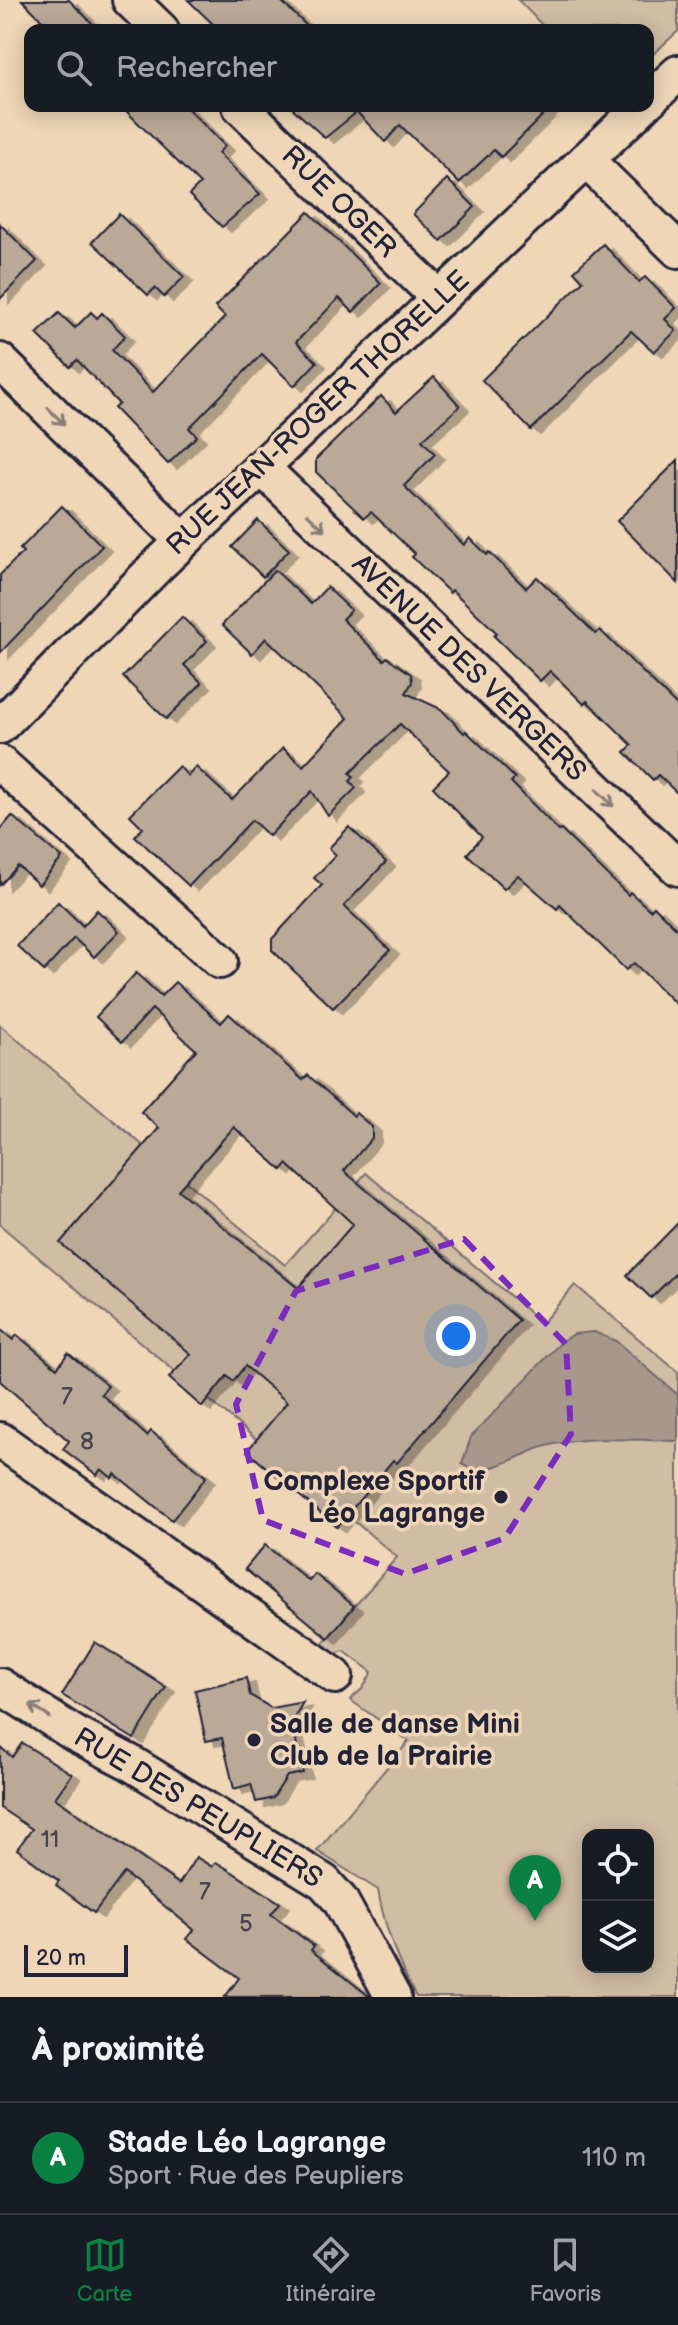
<!DOCTYPE html>
<html lang="fr">
<head>
<meta charset="utf-8">
<style>
	:root { --surface:#171b24; --page:#20242c; --text:#f1f3f6; --muted:#9ea1a6; --line:#363941; --accent:#0b8043 }
	body { margin:0; font-family:"Balsamiq Sans",sans-serif; background:var(--page); color:var(--text) }
	.controls { position:absolute; right:24px; bottom:24px; display:grid; overflow:hidden; border-radius:16px; box-shadow:0 4px 20px #0003 }
	.controls button { width:72px; height:72px; display:grid; place-items:center; padding:0; border:0; border-bottom:2px solid var(--line); background:var(--surface); color:var(--text); font:40px sans-serif }
	.scale { position:absolute; left:24px; bottom:20px; width:104px; box-sizing:border-box; padding-left:8px; border:4px solid #22223b; border-top:0; font-size:22px; line-height:28px; white-space:nowrap; color:#22223b; -webkit-text-stroke:6px #eed6b6; paint-order:stroke }
	.you { position:absolute; left:456px; top:1336px; width:28px; height:28px; margin:-20px; border:6px solid #fff; border-radius:50%; background:#1a73e8; box-shadow:0 0 0 12px #1a73e833 }
	.badge { display:grid; place-items:center; width:52px; height:52px; border-radius:50%; background:var(--accent); color:#fff; font-size:26px; font-weight:700 }
	.pin { position:absolute; translate:-50% -66px; filter:drop-shadow(0 2px 4px #0008) }
	.pin::after { content:''; position:absolute; top:42px; width:28px; height:24px; background:inherit; clip-path:polygon(0 0,100% 0,50% 100%) }
	.list { margin:0; padding:0; list-style:none }
	h2 { display:flex; justify-content:space-between; align-items:center; height:104px; margin:0; padding:0 32px; font-size:34px }
	h2 small { font-size:26px; font-weight:400; color:var(--muted) }
	.list li { display:grid; grid-template-columns:52px 1fr auto; gap:24px; align-items:center; box-sizing:border-box; height:112px; padding:0 32px; border-top:2px solid var(--line) }
	.list b { display:block; font-size:30px; white-space:nowrap }
	.list p { margin:0; font-size:26px; white-space:nowrap; color:var(--muted) }
	.list em { font-size:26px; font-style:normal; color:var(--muted) }
	.icon { flex:none; width:44px; height:44px; fill:none; stroke:currentColor; stroke-width:2; stroke-linecap:round; stroke-linejoin:round }
	.map { position:relative; flex:none; width:678px; height:1997px; overflow:hidden }
	.search { position:absolute; background:var(--surface); box-shadow:0 4px 20px #0003; left:24px; right:24px; top:24px; height:88px; display:flex; align-items:center; gap:20px; box-sizing:border-box; padding:0 28px; border-radius:16px; color:var(--muted); font-size:30px }
	.sheet { height:216px; background:var(--surface) }
	nav { display:flex; justify-content:space-around; align-items:center; box-sizing:border-box; height:112px; border-top:2px solid var(--line); background:var(--surface); font-size:22px; color:var(--muted) }
	nav a { display:grid; justify-items:center; gap:4px }
	nav .on { color:var(--accent) }
	.map>svg:first-child { display:block }
	.green { fill:#d1bca4; stroke:#7a6f70; stroke-width:2; fill-rule:evenodd }
	.water { fill:#a8988c; stroke:#72696c; stroke-width:2 }
	.building { fill:#bba997; stroke:#22223b; stroke-width:2; fill-rule:evenodd; filter:url(#shadow) }
	.lines { fill:none; stroke-linecap:round; stroke-linejoin:round }
	.minor-casing { stroke:#22223b; stroke-width:40 }
	.minor { stroke:#eed6b6; stroke-width:34 }
	.oneway { stroke:#887c78 }
	.marked { fill:none; stroke:#7b2cbf; stroke-width:6; stroke-dasharray:16 10; stroke-linejoin:round }
	.poi-dot { fill:#22223b; stroke:#eed6b6; stroke-width:3 }
	.labels { text-anchor:middle; dominant-baseline:central; stroke-width:7; stroke-linejoin:round; paint-order:stroke }
	.number-label { font-size:24px; fill:#484452 }
	.street-label { font-size:28px; fill:#22223b; stroke:#eed6b6 }
	.poi-label { font-size:28px; font-weight:bold; fill:#22223b; stroke:#eed6b6; text-anchor:end }
</style>
</head>
<body>
<div class="map">
<svg width="678" height="1997" viewBox="0 0 678 1997">
	<defs>
		<filter id="shadow"><feDropShadow dx="9" dy="5" stdDeviation="0" flood-color="#0004"/></filter>
	</defs>
	<rect width="100%" height="100%" fill="#eed6b6"/>
	<filter id="ink" filterUnits="userSpaceOnUse"><feTurbulence type="fractalNoise" baseFrequency=".0125" numOctaves="2"/><feDisplacementMap in="SourceGraphic" scale="16" xChannelSelector="R" yChannelSelector="G"/><feConvolveMatrix kernelMatrix="1 2 1 2 8 2 1 2 1" color-interpolation-filters="sRGB"/></filter>
	<g filter="url(#ink)">
		<!-- green -->
		<g class="green">
			<polygon points="518,0 678,0 678,31 648,59 648,30 547,30"/>
			<path d="M0 1025 285 1265 366 1173 542 1323 575 1285 678 1372V1997H416C397 1962 385 1930 378 1890L317 1851 409 1741 350 1700 363 1688 372 1672 344 1651 325 1657 317 1650 397 1557 0 1225ZM588 1835H648V1967H588Z"/>
		</g>
		<!-- water -->
		<path class="water" d="M594 1332 616 1341 678 1395V1441C635 1440 584 1435 543 1447 520 1454 483 1480 462 1464L471 1437 563 1340 574 1334Z"/>
		<!-- building -->
		<g class="building">
			<polygon points="22,0 69,0 99,30 52,30"/>
			<polygon points="188,0 280,0 311,30 219,30"/>
			<polygon points="121,106 185,106 225,146 218,153 260,194 222,227 189,195 200,184"/>
			<polygon points="290,106 552,106 501,157 494,150 459,183 400,125 385,142 357,112 325,138"/>
			<polygon points="447,179 475,207 441,241 413,214"/>
			<polygon points="309,212 381,283 353,312 339,298 296,342 317,362 294,386 262,354 189,428 197,436 168,464 114,408 119,404 77,360 70,367 37,334 59,313 75,328 91,312 97,318 102,313 125,336 112,350 153,392 225,317 215,307"/>
			<polygon points="119,214 184,277 164,297 155,288 148,295 92,242"/>
			<polygon points="0,224 37,261 0,299"/>
			<polygon points="603,244 639,282 645,277 676,308 665,319 676,331 654,352 631,331 531,430 482,380 583,281 574,271"/>
			<polygon points="434,377 460,406 422,440 435,454 404,486 464,545 470,538 487,555 489,552 526,588 537,577 596,634 600,630 678,707 678,794 658,775 653,780 625,752 632,745 587,701 584,704 550,671 540,681 494,636 497,633 452,590 450,593 412,557 415,554 371,512 364,518 316,472 316,459 381,396 396,412"/>
			<polygon points="678,460 678,583 617,521"/>
			<polygon points="62,506 102,546 0,653 0,575 23,552 20,549"/>
			<polygon points="258,520 289,550 263,577 232,547"/>
			<polygon points="275,570 311,604 327,587 351,610 342,619 384,660 387,657 411,674 412,682 406,693 441,709 464,733 466,731 515,778 511,782 559,831 561,830 628,895 630,892 650,910 654,906 678,930 678,1006 634,963 626,970 560,905 557,909 518,875 504,889 467,854 482,837 433,787 449,771 400,724 350,773 354,777 350,781 356,788 328,816 312,791 269,836 252,820 189,886 135,836 143,828 130,815 179,766 188,776 196,767 232,800 283,748 303,766 348,718 266,638 252,654 222,625"/>
			<polygon points="182,617 207,641 184,665 202,683 166,719 123,677"/>
			<polygon points="12,816 62,858 39,885 18,866 0,885 0,830"/>
			<polygon points="349,827 386,862 344,906 390,950 333,1008 272,950 272,939 322,885 314,878 336,855 329,848"/>
			<polygon points="58,902 83,926 97,910 119,931 94,957 74,938 44,971 17,946"/>
			<path d="M136 973 161 996 175 982 221 1023 229 1014 303 1080 308 1075 354 1116 356 1113 372 1127V1138L344 1171 519 1320 397 1463 393 1460 337 1527 247 1451 287 1402 245 1366 233 1381 227 1376 202 1407 169 1378 191 1354 60 1243 159 1128 141 1112 196 1050 152 1009 122 1042 96 1017ZM234 1127 282 1170 287 1164 353 1224 298 1288 178 1190Z"/>
			<polygon points="678,1223 678,1271 651,1298 627,1275"/>
			<polygon points="0,1329 13,1340 17,1335 57,1368 68,1353 108,1386 101,1394 147,1436 151,1431 206,1477 172,1520 115,1474 112,1478 101,1469 97,1475 63,1449 69,1441 0,1381"/>
			<polygon points="265,1545 309,1581 315,1574 354,1606 328,1638 245,1569"/>
			<polygon points="95,1642 166,1687 134,1739 62,1695"/>
			<polygon points="246,1678 250,1695 271,1708 303,1702 292,1722 303,1773 287,1776 273,1798 256,1802 251,1784 234,1789 222,1738 206,1741 195,1690"/>
			<polygon points="22,1743 72,1774 55,1798 179,1884 196,1857 212,1867 216,1862 229,1870 280,1903 271,1914 314,1946 311,1950 370,1997 225,1997 239,1978 187,1939 194,1930 124,1873 94,1913 56,1885 59,1881 17,1849 32,1829 0,1808 0,1747 12,1757"/>
		</g>
		<g class="lines">
			<!-- minor casing -->
			<g class="minor-casing">
				<g id="minor">
					<polyline points="130,0 161,30"/>
					<polyline points="648,101 678,73"/>
					<polyline points="240,106 439,298"/>
					<polyline points="586,160 678,250"/>
					<polyline points="0,361 183,541"/>
					<polyline points="261,467 678,868"/>
					<polyline points="0,726 158,565 643,106"/>
					<polyline points="0,763 220,961"/>
					<polyline points="0,1440 335,1676"/>
					<polyline points="0,1686 75,1734 129,1762 324,1882 340,1900 393,1997"/>
				</g>
			</g>
			<!-- minor -->
			<use href="#minor" class="minor"/>
		</g>
		<!-- one-way arrows -->
		<defs><path id="oneway-shaft" d="M-6 0H5M1.5-3L5.5 0L1.5 3" fill="none" stroke-width="1.6" stroke-linecap="round" stroke-linejoin="round" transform="scale(2)"/></defs>
		<g class="oneway">
			<use href="#oneway-shaft" transform="translate(56 416) rotate(45)"/>
			<use href="#oneway-shaft" transform="translate(316 522) rotate(44)"/>
			<use href="#oneway-shaft" transform="translate(605 798) rotate(44)"/>
			<use href="#oneway-shaft" transform="translate(40 1711) rotate(-147)"/>
		</g>
	</g>
	<!-- marked area -->
	<path class="marked" d="M464 1239 566 1344 571 1434 505 1538 405 1574 263 1520 236 1404 296 1291Z"/>
	<!-- markers -->
	<g class="poi-dot">
		<circle cx="501" cy="1497" r="8"/>
		<circle cx="254" cy="1740" r="8"/>
	</g>
	<g class="labels">
		<!-- number labels -->
		<g class="number-label">
			<text x="67" y="1396">7</text>
			<text x="87" y="1441">8</text>
			<text x="50" y="1839">11</text>
			<text x="205" y="1891">7</text>
			<text x="246" y="1923">5</text>
		</g>
		<!-- street labels -->
		<g class="street-label">
			<text transform="translate(339 202) rotate(44)">RUE OGER</text>
			<text transform="translate(318 413) rotate(-43)">RUE JEAN-ROGER THORELLE</text>
			<text transform="translate(469 668) rotate(44)">AVENUE DES VERGERS</text>
			<text transform="translate(198 1808) rotate(31)">RUE DES PEUPLIERS</text>
		</g>
		<!-- poi labels -->
		<g class="poi-label">
			<text x="485" y="1481">Complexe Sportif<tspan x="485" dy="32">Léo Lagrange</tspan></text>
			<text x="270" y="1724" text-anchor="start">Salle de danse Mini<tspan x="270" dy="32">Club de la Prairie</tspan></text>
		</g>
	</g>
</svg>
<div class="controls">
<button><svg class="icon" aria-label="locate" viewBox="0 0 24 24"><circle cx="12" cy="12" r="6"/><path d="M12 2v4M12 18v4M2 12h4M18 12h4"/></svg></button>
<button><svg class="icon" aria-label="layers" viewBox="0 0 24 24"><path d="M12 4l9 5-9 5-9-5zM3 14l9 5 9-5"/></svg></button>
</div>
<div class="scale">20 m</div>
<div class="you"></div>
<div class="pin badge" style="left:535px;top:1921px">A</div>
<div class="search"><svg class="icon" aria-label="search" viewBox="0 0 24 24"><circle cx="10" cy="10" r="6"/><path d="M15 15l6 6"/></svg>Rechercher</div>
</div>
<section class="sheet">
<h2>À proximité<small></small></h2>
<ul class="list">
<li><span class="badge">A</span><div><b>Stade Léo Lagrange</b><p>Sport · Rue des Peupliers</p></div><em>110 m</em></li>
</ul>
</section>
<nav>
<a class="on"><svg class="icon" aria-label="map" viewBox="0 0 24 24"><path d="M3 6l6-2 6 2 6-2v14l-6 2-6-2-6 2zM9 4v14M15 6v14"/></svg>Carte</a>
<a><svg class="icon" aria-label="directions" viewBox="0 0 24 24"><path d="M12 3l9 9-9 9-9-9zM9 14v-3h6M13 9l2 2-2 2"/></svg>Itinéraire</a>
<a><svg class="icon" aria-label="saved" viewBox="0 0 24 24"><path d="M7 4h10v16l-5-4-5 4z"/></svg>Favoris</a>
</nav>
</body>
</html>
